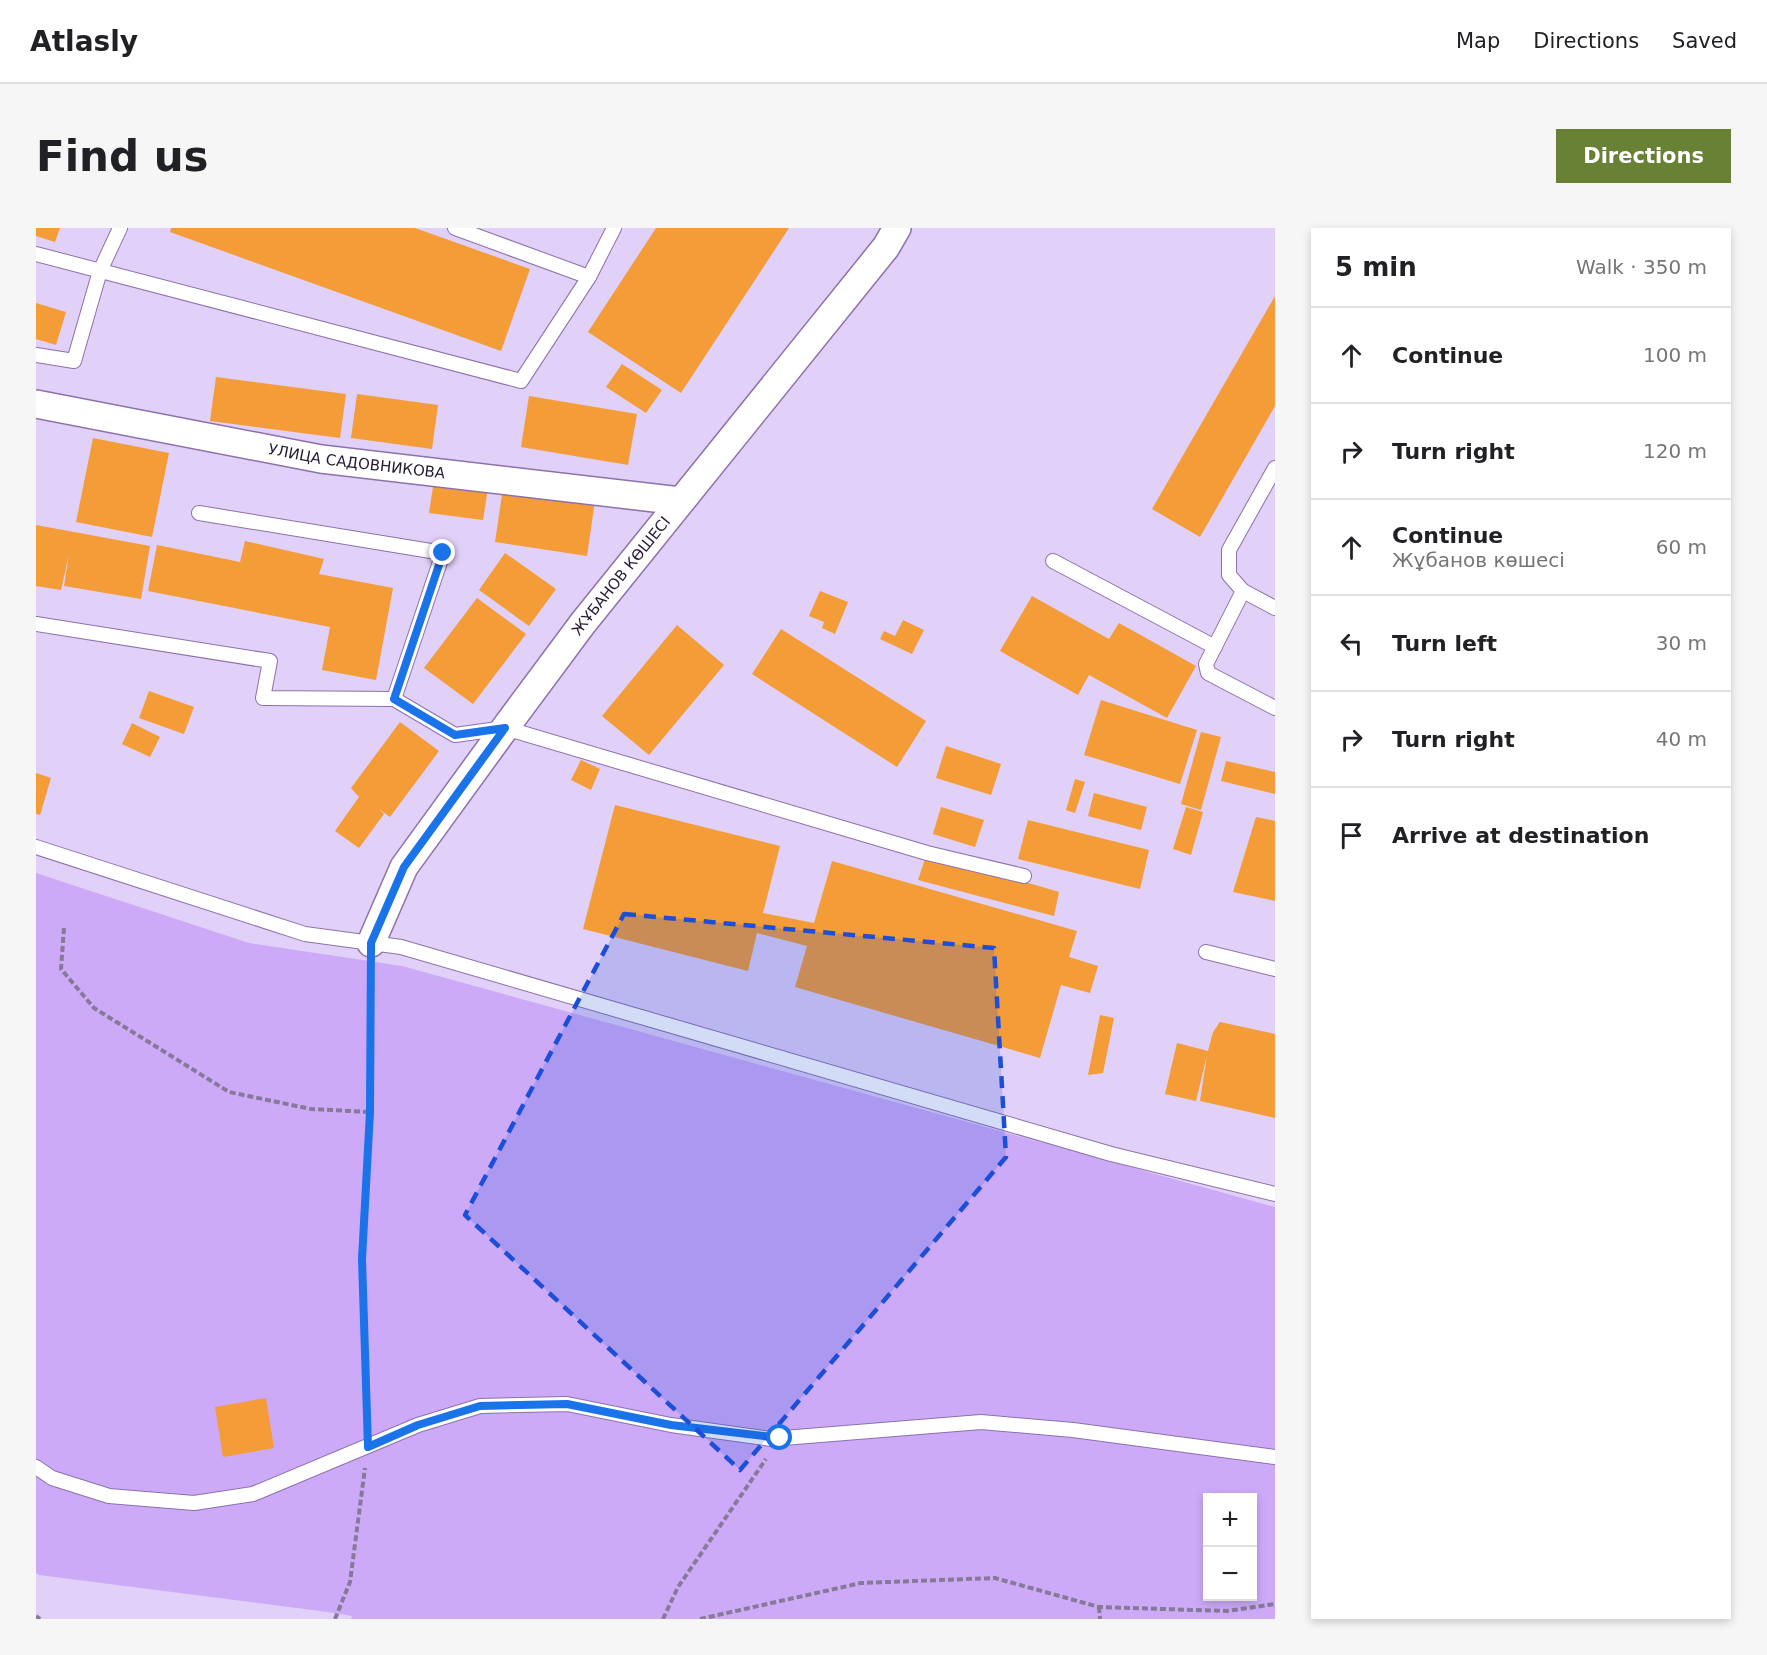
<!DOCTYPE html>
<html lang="en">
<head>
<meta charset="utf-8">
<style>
	:root { --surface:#fff; --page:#f6f6f6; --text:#202124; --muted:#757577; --line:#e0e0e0; --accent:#698134 }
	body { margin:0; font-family:"DejaVu Sans",sans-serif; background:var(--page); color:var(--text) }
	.controls { position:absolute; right:18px; bottom:18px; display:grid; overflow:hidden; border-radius:0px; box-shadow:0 3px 9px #0003 }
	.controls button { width:54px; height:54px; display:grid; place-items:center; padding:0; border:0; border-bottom:2px solid var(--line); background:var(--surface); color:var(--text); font:30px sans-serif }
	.stop { position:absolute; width:18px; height:18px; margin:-14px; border:4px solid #1a73e8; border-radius:50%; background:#fff }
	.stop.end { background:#1a73e8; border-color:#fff; box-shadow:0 2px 6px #0008 }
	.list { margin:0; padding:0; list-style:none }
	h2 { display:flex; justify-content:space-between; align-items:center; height:78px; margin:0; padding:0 24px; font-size:26px }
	h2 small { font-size:20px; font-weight:400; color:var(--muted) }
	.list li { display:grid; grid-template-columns:39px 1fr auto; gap:18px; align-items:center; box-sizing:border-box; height:96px; padding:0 24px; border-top:2px solid var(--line) }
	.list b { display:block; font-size:22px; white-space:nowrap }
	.list p { margin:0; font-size:20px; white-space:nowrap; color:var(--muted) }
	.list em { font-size:20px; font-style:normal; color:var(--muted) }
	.icon { flex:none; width:33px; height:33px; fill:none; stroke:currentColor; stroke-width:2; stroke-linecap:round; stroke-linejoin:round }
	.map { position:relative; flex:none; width:1239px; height:1391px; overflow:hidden; border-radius:0px }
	header { display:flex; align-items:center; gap:36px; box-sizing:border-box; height:84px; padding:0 30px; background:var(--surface); border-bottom:2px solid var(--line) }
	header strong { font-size:28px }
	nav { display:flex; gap:33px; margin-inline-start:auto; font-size:21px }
	.intro { display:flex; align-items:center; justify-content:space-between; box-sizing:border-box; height:144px; padding:0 36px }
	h1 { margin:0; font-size:42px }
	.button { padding:15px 27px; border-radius:0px; background:var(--accent); color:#fff; font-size:21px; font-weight:700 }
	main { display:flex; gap:36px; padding:0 36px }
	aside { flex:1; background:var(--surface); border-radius:0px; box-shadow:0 3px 9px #0003 }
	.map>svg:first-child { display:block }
	.green { fill:#cdaaf8; fill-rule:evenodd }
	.building { fill:#f49c38 }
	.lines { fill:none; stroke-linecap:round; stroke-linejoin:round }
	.service-casing { stroke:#8c71ac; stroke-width:16 }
	.minor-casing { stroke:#8c71ac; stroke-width:30 }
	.path { stroke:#877998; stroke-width:4; stroke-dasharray:6 3; stroke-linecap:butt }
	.service { stroke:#fff; stroke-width:14 }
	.minor { stroke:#fff; stroke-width:27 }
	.route { stroke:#1a73e8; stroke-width:8 }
	.marked { fill:#1d4ed8; fill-opacity:0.2; stroke:#1d4ed8; stroke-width:4.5; stroke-dasharray:12 8; stroke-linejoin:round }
	.labels { text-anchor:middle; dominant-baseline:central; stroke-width:4.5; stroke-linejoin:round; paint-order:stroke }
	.street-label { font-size:15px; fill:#251a32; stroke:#fbf8ff }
</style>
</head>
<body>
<header>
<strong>Atlasly</strong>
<nav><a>Map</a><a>Directions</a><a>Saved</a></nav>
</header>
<div class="intro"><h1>Find us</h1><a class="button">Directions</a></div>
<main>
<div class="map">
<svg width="1239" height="1391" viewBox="0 0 1239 1391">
	<rect width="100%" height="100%" fill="#e1d0f7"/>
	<!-- green -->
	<path class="green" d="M0 645 213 715 366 738 1239 979V1391H315L316 1388 292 1384 3 1347 0 1345ZM1172 1270H1216V1368H1172Z"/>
	<!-- building -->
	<g class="building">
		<polygon points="0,0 24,0 19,14 0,8"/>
		<polygon points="135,0 379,0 494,41 465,123 134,4"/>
		<polygon points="620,0 753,0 645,165 552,104"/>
		<polygon points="1239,68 1239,178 1164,309 1116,281"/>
		<polygon points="0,75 30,84 20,117 0,111"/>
		<polygon points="586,136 626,162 610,185 570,159"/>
		<polygon points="180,149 310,166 304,210 174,193"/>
		<polygon points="321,166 402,177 396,221 315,210"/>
		<polygon points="493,168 601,186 592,237 485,219"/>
		<polygon points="57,210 133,225 116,309 40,294"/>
		<polygon points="398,252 452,260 447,292 393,285"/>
		<polygon points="467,260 559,273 551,328 459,314"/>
		<polygon points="0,297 114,318 105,371 28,358 33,326 25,362 0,358"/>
		<polygon points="209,313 288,331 283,346 357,360 340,452 286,442 294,399 112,363 121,317 204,334"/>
		<polygon points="469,325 520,361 493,398 443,362"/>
		<polygon points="784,363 812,374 799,406 786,400 788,394 773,388"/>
		<polygon points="996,368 1073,411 1083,395 1160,438 1131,490 1053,447 1042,467 964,423"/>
		<polygon points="441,370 490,406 437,476 388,440"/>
		<polygon points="867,392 888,402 876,426 844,411 848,403 859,408"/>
		<polygon points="641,397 688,437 613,527 566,488"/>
		<polygon points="745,401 890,493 861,539 716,446"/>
		<polygon points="113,463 158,479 148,506 103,490"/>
		<polygon points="1065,472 1161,502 1144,556 1048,527"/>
		<polygon points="364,494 403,523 354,589 343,581 348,586 323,620 299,603 323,569 315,560"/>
		<polygon points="96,495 124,509 114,529 86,516"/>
		<polygon points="1165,504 1185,509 1165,582 1145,576"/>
		<polygon points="910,518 965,536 955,567 900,550"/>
		<polygon points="545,532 564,541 555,562 535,552"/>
		<polygon points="1190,533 1239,544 1239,566 1185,553"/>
		<polygon points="0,545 15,550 4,587 0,586"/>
		<polygon points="1039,551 1049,554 1039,585 1030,582"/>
		<polygon points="1058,565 1111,579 1105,602 1052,588"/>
		<polygon points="579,577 744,618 727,685 778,695 796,633 1041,703 1033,729 1062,738 1054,765 1025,757 1004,830 759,759 771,718 721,705 712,743 547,701"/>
		<polygon points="905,579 948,592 939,619 897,606"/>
		<polygon points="1150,579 1167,584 1155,627 1137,621"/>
		<polygon points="1220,589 1239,593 1239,673 1197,664"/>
		<polygon points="992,592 1113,622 1104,661 982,631"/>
		<polygon points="891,625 1023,664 1018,688 882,652"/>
		<polygon points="1064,787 1078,790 1067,845 1052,847"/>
		<polygon points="1184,794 1239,806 1239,890 1164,873 1171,827 1160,873 1129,866 1141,815 1172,823 1177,804"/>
		<polygon points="230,1170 238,1220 187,1229 179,1179"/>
	</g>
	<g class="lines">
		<!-- service casing -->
		<g class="service-casing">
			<g id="service">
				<polyline points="419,0 553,49"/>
				<polyline points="0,26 485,153 553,49 578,0"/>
				<polyline points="0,127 38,133 64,43 84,0"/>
				<polyline points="1239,240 1193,322 1193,347 1207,363 1239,380"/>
				<polyline points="163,285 407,325 358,471 419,507 469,500 891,625 988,648"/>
				<polyline points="1017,333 1179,419"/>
				<polyline points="1207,363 1170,436 1172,445 1239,480"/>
				<polyline points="0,396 234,433 227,470 358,471"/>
				<polyline points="0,619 269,706 365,719 1075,926 1239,966"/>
				<polyline points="1170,724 1239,741"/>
				<polyline points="0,1239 16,1250 73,1268 158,1275 217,1266 382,1197 444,1178 531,1176 635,1197 735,1211 945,1194 1037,1202 1239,1229"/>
			</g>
		</g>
		<!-- minor casing -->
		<g class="minor-casing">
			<g id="minor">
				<path id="s1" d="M0 176 285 231 644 273"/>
				<path id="s2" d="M335 715 368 639 469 500 547 395 850 19 861 0"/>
			</g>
		</g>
		<!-- path -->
		<g class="path">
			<polyline points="28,700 25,741 58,780 193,864 275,881 334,884"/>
			<polyline points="331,1197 326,1031 334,884 335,743"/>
			<polyline points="1063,1379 1064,1391"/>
			<polyline points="0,1388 4,1391"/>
			<polyline points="299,1391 314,1354 329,1240"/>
			<polyline points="627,1391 642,1359 730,1231"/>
			<polyline points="664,1391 825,1355 959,1350 1063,1379 1191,1383 1239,1376"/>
		</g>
		<!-- service -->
		<use href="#service" class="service"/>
		<!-- minor -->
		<use href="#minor" class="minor"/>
	</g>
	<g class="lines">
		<!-- route -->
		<polyline class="route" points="407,325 358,471 419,507 469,500 368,639 335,715 334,884 326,1031 332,1219 382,1197 444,1178 531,1176 635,1197 744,1210"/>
	</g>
	<!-- marked area -->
	<path class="marked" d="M588 686 958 720 970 929 704 1242 429 987Z"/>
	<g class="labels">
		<!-- street labels -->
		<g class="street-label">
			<text stroke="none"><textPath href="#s1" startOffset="326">УЛИЦА САДОВНИКОВА</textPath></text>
			<text stroke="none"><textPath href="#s2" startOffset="446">ЖҰБАНОВ КӨШЕСІ</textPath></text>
		</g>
	</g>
</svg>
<div class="controls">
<button>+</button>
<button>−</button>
</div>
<div class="stop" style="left:744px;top:1210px"></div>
<div class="stop end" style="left:407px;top:325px"></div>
</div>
<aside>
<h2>5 min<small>Walk · 350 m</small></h2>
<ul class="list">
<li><svg class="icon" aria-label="ahead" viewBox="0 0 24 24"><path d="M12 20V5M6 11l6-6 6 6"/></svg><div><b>Continue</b></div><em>100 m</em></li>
<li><svg class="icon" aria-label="right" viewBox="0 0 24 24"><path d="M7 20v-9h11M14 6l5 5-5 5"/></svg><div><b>Turn right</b></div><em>120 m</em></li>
<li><svg class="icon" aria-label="ahead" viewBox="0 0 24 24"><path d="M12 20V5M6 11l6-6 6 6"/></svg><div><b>Continue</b><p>Жұбанов көшесі</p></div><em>60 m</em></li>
<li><svg class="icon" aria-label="left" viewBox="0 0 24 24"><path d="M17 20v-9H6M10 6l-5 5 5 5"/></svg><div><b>Turn left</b></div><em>30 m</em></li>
<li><svg class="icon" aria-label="right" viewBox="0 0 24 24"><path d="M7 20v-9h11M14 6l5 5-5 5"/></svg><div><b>Turn right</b></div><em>40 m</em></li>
<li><svg class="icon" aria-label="arrive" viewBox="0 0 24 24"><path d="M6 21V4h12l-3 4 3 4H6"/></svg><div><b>Arrive at destination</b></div></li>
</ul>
</aside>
</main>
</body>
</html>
